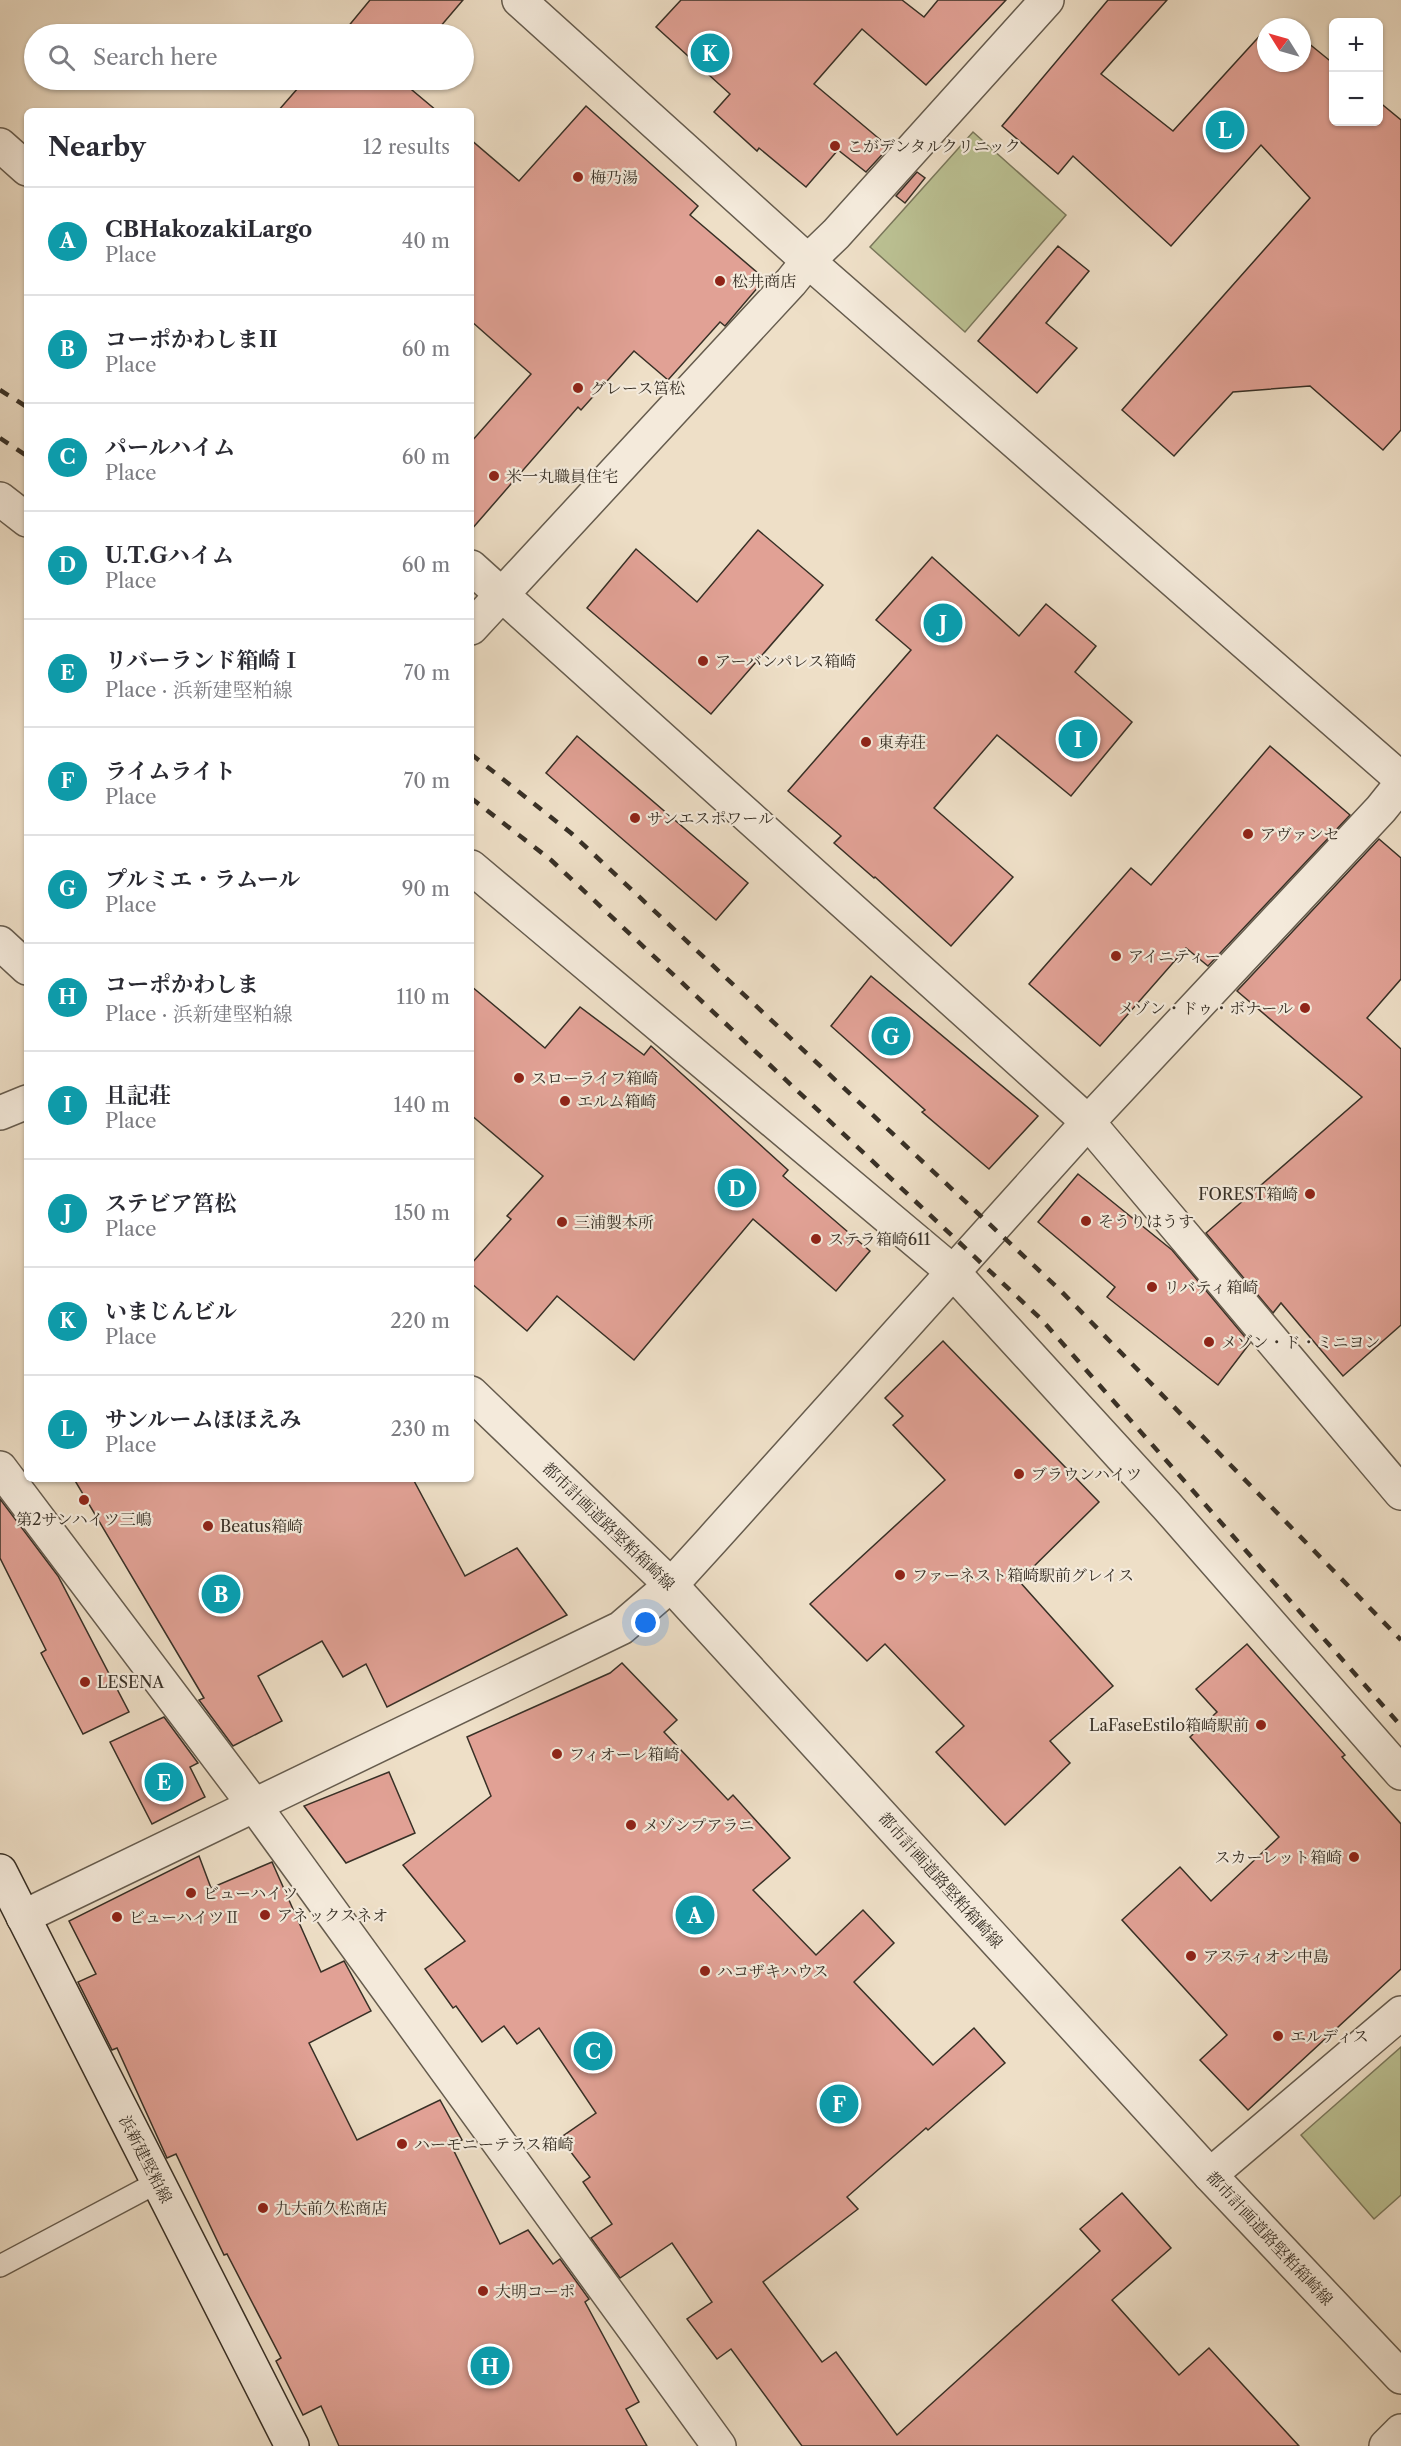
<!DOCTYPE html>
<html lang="en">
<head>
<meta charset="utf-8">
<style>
	:root { --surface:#fff; --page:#f7f7f7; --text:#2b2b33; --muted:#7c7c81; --line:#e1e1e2; --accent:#111827 }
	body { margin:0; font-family:"Libre Caslon Text","Noto Serif JP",serif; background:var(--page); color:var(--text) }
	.controls { position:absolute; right:18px; top:18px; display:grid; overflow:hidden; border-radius:9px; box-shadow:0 2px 4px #0004 }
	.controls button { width:54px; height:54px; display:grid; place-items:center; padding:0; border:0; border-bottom:2px solid var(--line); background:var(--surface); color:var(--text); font:30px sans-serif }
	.compass { position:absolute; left:1257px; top:18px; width:54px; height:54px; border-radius:50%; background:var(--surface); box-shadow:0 2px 4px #0004; rotate:307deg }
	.you { position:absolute; left:646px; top:1623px; width:21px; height:21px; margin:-15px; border:4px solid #fff; border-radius:50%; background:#1a73e8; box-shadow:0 0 0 9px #1a73e833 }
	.badge { display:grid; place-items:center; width:39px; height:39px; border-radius:50%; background:var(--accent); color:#fff; font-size:20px; font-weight:700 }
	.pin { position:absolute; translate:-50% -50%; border:3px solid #fff; box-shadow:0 2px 6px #0006 }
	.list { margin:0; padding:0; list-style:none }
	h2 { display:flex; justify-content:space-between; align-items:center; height:78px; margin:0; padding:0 24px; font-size:26px }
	h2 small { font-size:20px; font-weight:400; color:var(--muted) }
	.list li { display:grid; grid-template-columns:39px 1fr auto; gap:18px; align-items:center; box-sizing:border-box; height:108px; padding:0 24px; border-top:2px solid var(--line) }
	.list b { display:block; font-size:22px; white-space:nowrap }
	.list p { margin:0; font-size:20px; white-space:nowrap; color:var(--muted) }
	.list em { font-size:20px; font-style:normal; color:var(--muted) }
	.icon { flex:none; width:33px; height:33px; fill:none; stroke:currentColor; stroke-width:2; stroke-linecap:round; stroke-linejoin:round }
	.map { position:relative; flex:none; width:1401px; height:2446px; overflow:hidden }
	.search { position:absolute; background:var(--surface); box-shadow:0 2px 4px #0004; left:24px; top:24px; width:450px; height:66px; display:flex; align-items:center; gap:15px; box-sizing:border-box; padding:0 21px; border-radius:33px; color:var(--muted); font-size:22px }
	.panel { position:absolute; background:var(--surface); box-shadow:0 2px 4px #0004; left:24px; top:108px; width:450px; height:1374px; border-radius:9px }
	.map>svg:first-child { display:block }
	.green { fill:#bbc193; stroke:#7a785c; stroke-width:1.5 }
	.building { fill:#e1a195; stroke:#383026; stroke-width:1.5 }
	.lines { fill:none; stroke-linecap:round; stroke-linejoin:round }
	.service-casing { stroke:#665c4e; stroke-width:24 }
	.minor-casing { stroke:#665c4e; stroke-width:36 }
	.tertiary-casing { stroke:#665c4e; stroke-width:36 }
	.secondary-casing { stroke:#383026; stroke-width:36 }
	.service { stroke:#f4eadb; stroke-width:21 }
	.minor { stroke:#f4eadb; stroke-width:33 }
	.tertiary { stroke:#f4eadb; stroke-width:33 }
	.secondary { stroke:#f4eadb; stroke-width:33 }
	.rail { stroke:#383026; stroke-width:4.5; stroke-dasharray:10 10; stroke-linecap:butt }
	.poi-dot { fill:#8f2418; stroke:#f4eadb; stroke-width:2 }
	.labels { text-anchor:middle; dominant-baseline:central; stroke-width:4.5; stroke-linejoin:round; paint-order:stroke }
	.poi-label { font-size:16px; fill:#383026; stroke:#f4eadb; text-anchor:start }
	.street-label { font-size:16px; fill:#383026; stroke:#f4eadb }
</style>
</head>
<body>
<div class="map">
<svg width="1401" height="2446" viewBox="0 0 1401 2446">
	<rect width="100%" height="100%" fill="#eedfc7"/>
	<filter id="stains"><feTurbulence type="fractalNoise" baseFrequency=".00333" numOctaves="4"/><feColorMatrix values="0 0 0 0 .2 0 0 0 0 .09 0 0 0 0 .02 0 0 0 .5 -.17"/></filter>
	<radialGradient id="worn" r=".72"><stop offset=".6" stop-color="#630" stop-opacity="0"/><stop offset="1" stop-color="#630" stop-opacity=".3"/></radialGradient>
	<!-- green -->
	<g class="green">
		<polygon points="973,132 1066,215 965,332 870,247"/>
		<polygon points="1401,2047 1401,2195 1374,2219 1301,2135"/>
	</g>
	<!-- building -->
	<g class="building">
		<polygon points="370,0 463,0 434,34 342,34"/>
		<polygon points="681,0 902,0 924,17 938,0 1006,0 926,85 862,29 814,84 889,147 866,172 838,150 806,187 759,148 757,151 714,112 730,94 656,27"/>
		<polygon points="1108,0 1167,0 1101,74 1173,131 1266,29 1266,63 1302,63 1302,38 1334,64 1334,122 1378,122 1378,101 1401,120 1401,430 1383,450 1310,386 1233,392 1174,456 1122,410 1310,198 1261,145 1171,246 1073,156 1058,174 1002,126"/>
		<polygon points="305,80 400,80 437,111 278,111"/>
		<polygon points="586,106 698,206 690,215 765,279 725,326 720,322 668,380 634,351 581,410 578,407 471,530 471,442 531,374 471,321 471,140 519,181"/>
		<polygon points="917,172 925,178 905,203 896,196"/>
		<polygon points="1058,246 1089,271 1046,323 1077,348 1037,393 978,341"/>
		<polygon points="758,530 823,585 711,714 587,608 636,549 697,602"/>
		<polygon points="932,557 1019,636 1046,604 1096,646 1075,672 1132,722 1071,796 997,735 934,808 1013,877 951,946 875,877 874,878 834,843 841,836 788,791 911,650 876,620"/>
		<polygon points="577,736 748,883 716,920 546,773"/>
		<polygon points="1270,746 1350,815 1208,966 1186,948 1100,1046 1029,984 1131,868 1151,885"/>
		<polygon points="1379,839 1401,858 1401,979 1367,1018 1401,1049 1401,1325 1343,1376 1281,1303 1273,1313 1206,1233 1362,1097 1237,991"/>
		<polygon points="871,976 1038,1116 989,1169 922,1112 925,1110 831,1026"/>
		<polygon points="471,986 545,1048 580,1007 644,1055 651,1046 788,1170 783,1176 870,1251 836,1291 753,1219 634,1360 557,1296 527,1331 471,1283 471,1264 511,1219 507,1216 543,1176 471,1115"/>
		<polygon points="1078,1174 1172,1250 1250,1343 1218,1385 1107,1297 1115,1287 1038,1222"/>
		<polygon points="943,1341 1099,1502 1019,1581 1113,1686 1050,1741 1070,1763 1005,1825 936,1752 964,1726 885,1644 867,1661 810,1604 945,1480 893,1425 903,1416 885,1398"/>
		<polygon points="74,1479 413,1479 465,1576 517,1548 567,1615 387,1707 366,1664 343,1677 322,1641 258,1676 282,1721 233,1746 199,1700 204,1698"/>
		<polygon points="0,1499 58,1576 129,1712 83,1734 41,1653 46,1650 0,1558"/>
		<polygon points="1247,1644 1345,1755 1342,1757 1401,1824 1401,1969 1248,2110 1200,2060 1227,2035 1122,1920 1180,1867 1211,1901 1279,1837 1190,1737 1217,1712 1196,1689"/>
		<polygon points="622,1663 677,1720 664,1732 728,1800 733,1795 790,1858 753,1890 816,1955 863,1910 894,1943 854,1982 933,2065 974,2028 1005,2063 928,2130 926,2128 847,2197 858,2209 763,2282 822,2362 836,2352 897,2435 1100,2251 1080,2229 1122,2193 1171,2248 1112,2300 1179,2375 1209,2348 1299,2446 802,2446 731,2349 717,2359 687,2319 712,2302 672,2243 620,2278 591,2238 612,2224 583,2182 590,2177 560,2138 596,2113 539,2028 517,2044 504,2026 482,2042 456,2006 453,2008 425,1969 465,1941 403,1865 491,1796 467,1737 610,1673"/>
		<polygon points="164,1717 198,1763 190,1767 205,1797 152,1824 110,1742"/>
		<polygon points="389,1772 415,1833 346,1863 304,1806"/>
		<polygon points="199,1856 211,1888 272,1862 321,1972 344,1961 371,2011 309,2043 357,2140 440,2100 462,2140 451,2145 500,2244 528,2230 553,2264 560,2259 589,2299 585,2302 639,2402 626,2409 647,2446 339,2446 321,2406 303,2415 276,2361 281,2358 227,2254 224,2255 176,2154 167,2158 117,2048 112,2050 78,1982 96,1974 69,1921"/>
	</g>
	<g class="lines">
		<!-- service casing -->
		<g class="service-casing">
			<polyline id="service" points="0,2266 158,2182"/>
		</g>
		<!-- minor casing -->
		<g class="minor-casing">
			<g id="minor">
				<polyline points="0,145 27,169"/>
				<polyline points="0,499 27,520"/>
				<polyline points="471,567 1088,1122 1401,1493"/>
				<polyline points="471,628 791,282 808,261 836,234 1047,0"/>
				<polyline points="471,867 953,1272 1166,1505 1401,1773"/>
				<polyline points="0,1113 27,1102"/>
				<polyline points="0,1468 254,1805 719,2446"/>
				<polyline points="23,1917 621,1628 671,1585 712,1540 1088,1122 1381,809 1401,784"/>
				<polyline points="1210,2175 1401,2013"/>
				<polyline points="1386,2446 1401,2431"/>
			</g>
		</g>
		<!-- tertiary casing -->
		<g class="tertiary-casing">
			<g id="tertiary">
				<polyline points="519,0 808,261 1401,779"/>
				<polyline points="0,943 27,968"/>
				<polyline points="471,1393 671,1585 1210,2175 1401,2377"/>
			</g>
		</g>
		<!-- secondary casing -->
		<g class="secondary-casing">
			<polyline id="secondary" points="0,1871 292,2446"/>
		</g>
		<!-- service -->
		<use href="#service" class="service"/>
		<!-- minor -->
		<use href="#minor" class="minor"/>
		<!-- tertiary -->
		<use href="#tertiary" class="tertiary"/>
		<!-- secondary -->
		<use href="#secondary" class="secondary"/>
		<!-- rail -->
		<g class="rail">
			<polyline points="0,390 27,407"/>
			<polyline points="0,438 27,456"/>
			<polyline points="471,754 571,833 1060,1290 1401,1640"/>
			<polyline points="471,798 551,860 1041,1319 1401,1726"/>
		</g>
	</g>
	<!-- markers -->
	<g class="poi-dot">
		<circle cx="835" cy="146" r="6"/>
		<circle cx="578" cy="177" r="6"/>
		<circle cx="720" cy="281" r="6"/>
		<circle cx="578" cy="388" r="6"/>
		<circle cx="494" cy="476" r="6"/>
		<circle cx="703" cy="661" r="6"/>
		<circle cx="866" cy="742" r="6"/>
		<circle cx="635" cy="818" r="6"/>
		<circle cx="1248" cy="834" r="6"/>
		<circle cx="1116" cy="956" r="6"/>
		<circle cx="1305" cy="1008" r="6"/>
		<circle cx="519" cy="1078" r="6"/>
		<circle cx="565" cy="1101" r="6"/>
		<circle cx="1310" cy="1194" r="6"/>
		<circle cx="1086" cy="1221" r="6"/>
		<circle cx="562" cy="1222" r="6"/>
		<circle cx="816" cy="1239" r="6"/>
		<circle cx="1152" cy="1287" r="6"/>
		<circle cx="1209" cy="1342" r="6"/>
		<circle cx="1019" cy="1474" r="6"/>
		<circle cx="84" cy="1500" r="6"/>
		<circle cx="208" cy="1526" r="6"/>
		<circle cx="900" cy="1575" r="6"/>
		<circle cx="85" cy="1682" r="6"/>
		<circle cx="1261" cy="1725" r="6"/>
		<circle cx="557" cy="1754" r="6"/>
		<circle cx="631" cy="1825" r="6"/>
		<circle cx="1354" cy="1857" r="6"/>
		<circle cx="191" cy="1893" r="6"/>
		<circle cx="265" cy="1915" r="6"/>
		<circle cx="117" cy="1917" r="6"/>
		<circle cx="1191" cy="1956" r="6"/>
		<circle cx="705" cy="1971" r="6"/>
		<circle cx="1278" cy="2036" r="6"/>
		<circle cx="402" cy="2144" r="6"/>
		<circle cx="263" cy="2208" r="6"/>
		<circle cx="483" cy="2291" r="6"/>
	</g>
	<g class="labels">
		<!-- poi labels -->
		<g class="poi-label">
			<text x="847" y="146">こがデンタルクリニック</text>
			<text x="590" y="177">梅乃湯</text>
			<text x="732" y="281">松井商店</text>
			<text x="590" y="388">グレース筥松</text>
			<text x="506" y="476">米一丸職員住宅</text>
			<text x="715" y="661">アーバンパレス箱崎</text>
			<text x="878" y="742">東寿荘</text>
			<text x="647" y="818">サンエスポワール</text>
			<text x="1260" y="834">アヴァンセ</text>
			<text x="1128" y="956">アイニティー</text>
			<text x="1293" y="1008" text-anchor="end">メゾン・ドゥ・ボナール</text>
			<text x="531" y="1078">スローライフ箱崎</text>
			<text x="577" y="1101">エルム箱崎</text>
			<text x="1298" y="1194" text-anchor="end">FOREST箱崎</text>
			<text x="1098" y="1221">そうりはうす</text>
			<text x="574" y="1222">三浦製本所</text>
			<text x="828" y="1239">ステラ箱崎611</text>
			<text x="1164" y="1287">リバティ箱崎</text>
			<text x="1221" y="1342">メゾン・ド・ミニヨン</text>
			<text x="1031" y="1474">ブラウンハイツ</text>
			<text x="84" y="1519" text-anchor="middle">第2サンハイツ三嶋</text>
			<text x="220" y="1526">Beatus箱崎</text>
			<text x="912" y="1575">ファーネスト箱崎駅前グレイス</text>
			<text x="97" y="1682">LESENA</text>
			<text x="1249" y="1725" text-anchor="end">LaFaseEstilo箱崎駅前</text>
			<text x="569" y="1754">フィオーレ箱崎</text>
			<text x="643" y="1825">メゾンプアラニ</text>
			<text x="1342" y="1857" text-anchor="end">スカーレット箱崎</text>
			<text x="203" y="1893">ビューハイツ</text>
			<text x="277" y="1915">アネックスネオ</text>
			<text x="129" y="1917">ビューハイツⅡ</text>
			<text x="1203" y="1956">アスティオン中島</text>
			<text x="717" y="1971">ハコザキハウス</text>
			<text x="1290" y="2036">エルディス</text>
			<text x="414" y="2144">ハーモニーテラス箱崎</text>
			<text x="275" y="2208">九大前久松商店</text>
			<text x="495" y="2291">大明コーポ</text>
		</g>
		<!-- street labels -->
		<g class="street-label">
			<text transform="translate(609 1526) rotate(44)">都市計画道路堅粕箱崎線</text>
			<text transform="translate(941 1880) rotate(48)">都市計画道路堅粕箱崎線</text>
			<text transform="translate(146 2159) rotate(63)">浜新建堅粕線</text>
			<text transform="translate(1270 2238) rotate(47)">都市計画道路堅粕箱崎線</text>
		</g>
	</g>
	<rect width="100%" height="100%" filter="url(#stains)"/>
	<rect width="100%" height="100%" fill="url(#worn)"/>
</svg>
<div class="controls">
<button>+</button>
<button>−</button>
</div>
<svg class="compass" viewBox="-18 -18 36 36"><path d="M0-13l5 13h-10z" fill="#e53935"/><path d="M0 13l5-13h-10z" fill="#7c7c81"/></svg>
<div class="you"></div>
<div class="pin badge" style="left:695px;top:1915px;background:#0f9aa8">A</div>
<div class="pin badge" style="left:221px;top:1594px;background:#0f9aa8">B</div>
<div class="pin badge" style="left:593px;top:2051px;background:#0f9aa8">C</div>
<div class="pin badge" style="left:737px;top:1188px;background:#0f9aa8">D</div>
<div class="pin badge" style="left:164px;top:1782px;background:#0f9aa8">E</div>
<div class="pin badge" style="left:839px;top:2104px;background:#0f9aa8">F</div>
<div class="pin badge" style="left:891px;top:1036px;background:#0f9aa8">G</div>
<div class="pin badge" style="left:490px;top:2366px;background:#0f9aa8">H</div>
<div class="pin badge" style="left:1078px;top:739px;background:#0f9aa8">I</div>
<div class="pin badge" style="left:943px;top:623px;background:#0f9aa8">J</div>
<div class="pin badge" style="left:710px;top:53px;background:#0f9aa8">K</div>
<div class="pin badge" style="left:1225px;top:130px;background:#0f9aa8">L</div>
<div class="search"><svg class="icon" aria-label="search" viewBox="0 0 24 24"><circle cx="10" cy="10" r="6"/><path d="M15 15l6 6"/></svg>Search here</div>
<section class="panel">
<h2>Nearby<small>12 results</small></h2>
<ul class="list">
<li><span class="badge" style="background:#0f9aa8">A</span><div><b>CBHakozakiLargo</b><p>Place</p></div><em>40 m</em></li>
<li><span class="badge" style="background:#0f9aa8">B</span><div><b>コーポかわしまII</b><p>Place</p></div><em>60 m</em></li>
<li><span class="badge" style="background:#0f9aa8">C</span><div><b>パールハイム</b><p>Place</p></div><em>60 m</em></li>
<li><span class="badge" style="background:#0f9aa8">D</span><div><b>U.T.Gハイム</b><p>Place</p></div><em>60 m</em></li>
<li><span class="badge" style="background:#0f9aa8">E</span><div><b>リバーランド箱崎Ⅰ</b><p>Place · 浜新建堅粕線</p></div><em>70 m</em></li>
<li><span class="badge" style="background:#0f9aa8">F</span><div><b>ライムライト</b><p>Place</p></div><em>70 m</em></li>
<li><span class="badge" style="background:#0f9aa8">G</span><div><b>プルミエ・ラムール</b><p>Place</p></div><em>90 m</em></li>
<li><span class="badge" style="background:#0f9aa8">H</span><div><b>コーポかわしま</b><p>Place · 浜新建堅粕線</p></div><em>110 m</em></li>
<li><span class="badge" style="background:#0f9aa8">I</span><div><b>且記荘</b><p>Place</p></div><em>140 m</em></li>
<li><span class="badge" style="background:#0f9aa8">J</span><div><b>ステビア筥松</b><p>Place</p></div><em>150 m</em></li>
<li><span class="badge" style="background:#0f9aa8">K</span><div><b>いまじんビル</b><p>Place</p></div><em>220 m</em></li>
<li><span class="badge" style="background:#0f9aa8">L</span><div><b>サンルームほほえみ</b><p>Place</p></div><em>230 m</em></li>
</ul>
</section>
</div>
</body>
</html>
